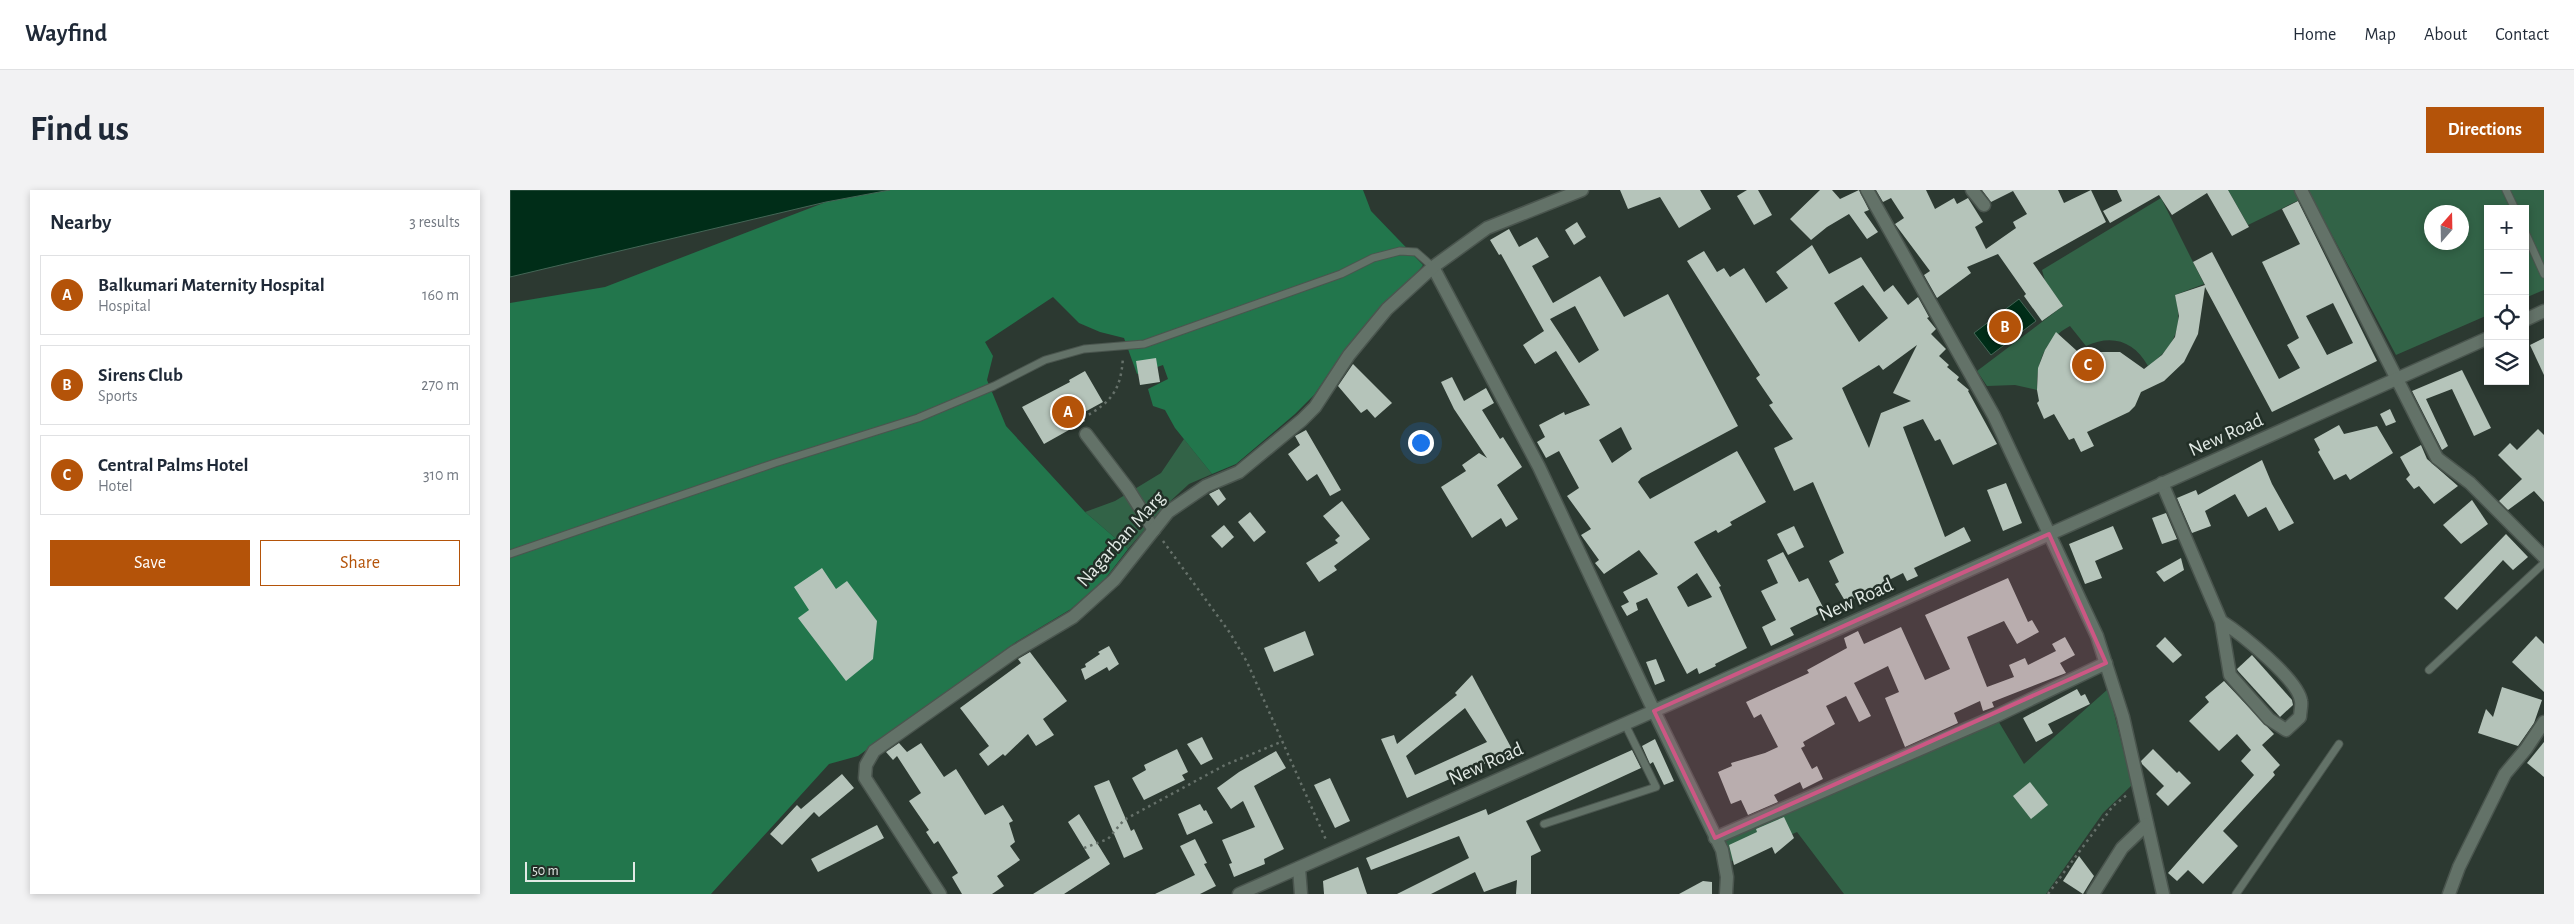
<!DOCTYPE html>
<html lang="en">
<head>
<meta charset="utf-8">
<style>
	:root { --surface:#fff; --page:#f2f2f3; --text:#1f2937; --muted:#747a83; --line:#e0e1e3; --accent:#b45309 }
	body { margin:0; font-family:"Alegreya Sans",sans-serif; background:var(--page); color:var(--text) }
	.controls { position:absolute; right:15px; top:15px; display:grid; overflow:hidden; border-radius:0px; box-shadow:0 2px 8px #0003 }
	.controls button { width:45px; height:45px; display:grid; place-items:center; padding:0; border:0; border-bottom:1px solid var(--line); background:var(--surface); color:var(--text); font:25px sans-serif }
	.compass { position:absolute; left:1914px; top:15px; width:45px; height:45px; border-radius:50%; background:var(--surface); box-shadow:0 2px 8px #0003; rotate:20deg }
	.scale { position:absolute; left:15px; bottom:12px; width:110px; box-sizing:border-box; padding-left:5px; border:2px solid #e2eae5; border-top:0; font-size:14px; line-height:18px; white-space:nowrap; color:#e2eae5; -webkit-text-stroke:4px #222f27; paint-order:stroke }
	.you { position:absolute; left:910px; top:252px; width:18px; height:18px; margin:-12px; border:4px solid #fff; border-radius:50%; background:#1a73e8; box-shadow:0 0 0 8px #1a73e833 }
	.badge { display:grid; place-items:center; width:32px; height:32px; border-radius:50%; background:var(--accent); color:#fff; font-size:16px; font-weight:700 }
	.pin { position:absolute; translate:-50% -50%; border:2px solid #fff; box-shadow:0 1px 5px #0006 }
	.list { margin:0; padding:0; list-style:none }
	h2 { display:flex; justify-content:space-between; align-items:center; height:65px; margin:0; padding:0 20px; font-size:21px }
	h2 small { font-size:16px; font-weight:400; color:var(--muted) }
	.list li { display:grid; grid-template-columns:32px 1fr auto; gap:15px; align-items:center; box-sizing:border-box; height:80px; margin:0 10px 10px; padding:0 10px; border:1px solid var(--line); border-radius:0px }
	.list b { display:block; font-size:19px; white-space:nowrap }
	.list p { margin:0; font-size:16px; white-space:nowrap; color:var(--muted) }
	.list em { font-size:16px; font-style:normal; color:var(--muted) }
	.actions { display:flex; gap:10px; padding:15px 20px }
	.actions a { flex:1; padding:11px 0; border:1px solid var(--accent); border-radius:0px; text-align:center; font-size:18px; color:var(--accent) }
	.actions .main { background:var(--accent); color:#fff }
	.icon { flex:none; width:28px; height:28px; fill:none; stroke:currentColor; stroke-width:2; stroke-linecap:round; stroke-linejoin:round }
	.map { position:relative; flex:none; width:2034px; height:704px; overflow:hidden; border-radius:0px }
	header { display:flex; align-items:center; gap:30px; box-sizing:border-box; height:70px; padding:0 25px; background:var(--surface); border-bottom:1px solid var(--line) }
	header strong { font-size:24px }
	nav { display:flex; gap:28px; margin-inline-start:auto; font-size:18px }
	.intro { display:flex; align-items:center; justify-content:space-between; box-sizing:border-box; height:120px; padding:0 30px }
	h1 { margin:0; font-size:35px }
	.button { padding:12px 22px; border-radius:0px; background:var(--accent); color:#fff; font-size:18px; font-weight:700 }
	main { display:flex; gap:30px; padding:0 30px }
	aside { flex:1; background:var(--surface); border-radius:0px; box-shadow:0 2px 8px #0003 }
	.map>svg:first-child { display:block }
	.green { fill:#326347; fill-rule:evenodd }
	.forest { fill:#22764c }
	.water { fill:#002d18; stroke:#446656 }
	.building { fill:#b5c4ba; fill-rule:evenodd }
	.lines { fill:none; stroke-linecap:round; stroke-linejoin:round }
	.lane-casing { stroke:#4a554e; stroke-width:9 }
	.street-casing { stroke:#4a554e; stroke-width:15 }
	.secondary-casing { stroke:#4a554e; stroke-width:15 }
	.path { stroke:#66716a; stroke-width:2.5; stroke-dasharray:2.5 4; stroke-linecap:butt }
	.lane { stroke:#637268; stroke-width:7 }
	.street { stroke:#637268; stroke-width:12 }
	.secondary { stroke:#637268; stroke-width:12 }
	.marked { fill:#cc5784; fill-opacity:0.2; stroke:#cc5784; stroke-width:4; stroke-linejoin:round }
	.labels { text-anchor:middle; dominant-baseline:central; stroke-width:5; stroke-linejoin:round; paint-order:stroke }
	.street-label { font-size:20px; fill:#e2eae5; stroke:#222f27 }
</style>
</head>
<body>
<header>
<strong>Wayfind</strong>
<nav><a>Home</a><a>Map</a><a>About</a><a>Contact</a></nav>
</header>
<div class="intro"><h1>Find us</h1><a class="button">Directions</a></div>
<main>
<aside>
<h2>Nearby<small>3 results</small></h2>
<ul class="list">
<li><span class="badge">A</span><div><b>Balkumari Maternity Hospital</b><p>Hospital</p></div><em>160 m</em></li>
<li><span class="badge">B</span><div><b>Sirens Club</b><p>Sports</p></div><em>270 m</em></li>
<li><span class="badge">C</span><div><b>Central Palms Hotel</b><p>Hotel</p></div><em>310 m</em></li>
</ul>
<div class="actions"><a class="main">Save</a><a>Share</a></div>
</aside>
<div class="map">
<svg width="2034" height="704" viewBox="0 0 2034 704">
	<rect width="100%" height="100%" fill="#2c3931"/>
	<!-- green -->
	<g class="green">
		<polygon points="1718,0 1786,0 1791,9 1738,35"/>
		<path d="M1798 0H2034V100L2015 108V19H1978V125L1886 165ZM1921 22H1951V52H1921Z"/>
		<path d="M1651 8 1694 94 1665 105C1674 138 1664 157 1638 176 1624 151 1602 144 1576 156L1560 136C1535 149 1526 173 1527 200L1505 195 1477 196 1467 181 1553 116 1535 91 1532 80Z"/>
		<polygon points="674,249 702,284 679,294 656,315 618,359 575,322 605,311 651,283"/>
		<polygon points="1598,499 1622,595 1593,623 1536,704 1334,704 1287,642 1220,672 1215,653 1216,649 1487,529 1514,574"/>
	</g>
	<!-- forest -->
	<polygon class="forest" points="380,0 853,0 861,21 913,75 902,90 861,129 829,168 804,205 785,224 726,274 702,284 665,238 655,220 643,216 638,199 658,189 653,175 627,184 614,148 590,142 569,133 543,107 475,152 483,166 477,190 496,236 575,322 618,359 595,389 561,419 506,452 348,566 319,574 201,704 0,704 0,113 95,97 316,12"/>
	<!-- water -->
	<g class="water">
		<polygon points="0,0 380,0 316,12 0,87"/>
		<polygon points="1509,109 1526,131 1481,165 1464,143"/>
	</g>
	<!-- building -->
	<g class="building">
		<polygon points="1110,0 1190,0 1201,19 1169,38 1150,7 1118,19"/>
		<polygon points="1237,0 1248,0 1262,25 1244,35 1227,6"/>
		<polygon points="1310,0 1322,0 1330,9 1349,0 1359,20 1354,22 1368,42 1357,49 1339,24 1317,37 1301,50 1280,29"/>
		<polygon points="1366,0 1416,0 1425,19 1444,8 1447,14 1458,8 1473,32 1465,37 1476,59 1506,38 1503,32 1517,24 1503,1 1481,12 1472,0 1548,0 1554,13 1581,0 1596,32 1523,73 1553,116 1532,131 1514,106 1516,104 1488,64 1457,77 1461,83 1427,108 1414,85 1420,81 1385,34 1394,28 1381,8 1373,12"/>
		<polygon points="1607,0 1718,0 1739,37 1722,46 1697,3 1662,25 1649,5 1600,33 1593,21 1612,11"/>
		<path d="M1788 11 1867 171 1762 222 1695 97 1688 144 1674 172 1654 191 1631 202 1625 216 1619 222 1577 242 1584 256 1571 262 1564 248 1559 250 1544 224 1534 229 1527 213 1529 211 1527 200 1528 178 1535 160 1546 142 1577 170 1591 162H1610L1634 179 1652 165 1665 147 1669 126 1665 105 1695 95 1683 72 1702 62 1769 189 1790 178 1777 155 1789 148 1752 72 1790 54 1772 19ZM1823 113 1843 153 1817 165 1796 126Z"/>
		<polygon points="1067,32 1076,47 1064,55 1055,40"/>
		<path d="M999 39 1009 57 1027 47 1039 67 1022 76 1043 113 1090 86 1114 127 1158 104 1228 236 1131 288 1128 292 1140 309 1227 261 1256 312 1220 332 1222 335 1208 343 1206 340 1184 352 1211 396 1209 397 1237 458 1205 474 1206 476 1189 484 1187 478 1177 484 1137 408 1126 413 1128 420 1117 426 1111 416 1119 412 1113 402 1148 384 1129 360 1094 384 1085 373 1089 370 1071 345 1081 339 1057 306 1069 298 1049 261 1036 268 1027 252 1035 247 1029 235 1054 222 1055 225 1080 215 1046 161 1025 174 1013 155 1034 141 991 64 989 65 980 50ZM1065 116 1089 160 1069 173 1040 129ZM1111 237 1122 259 1102 273 1089 250ZM1187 383 1202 407 1178 417 1167 397Z"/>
		<path d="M1302 55 1319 84 1351 67 1374 102 1383 95 1398 115 1408 107 1419 127 1417 128 1426 139 1421 144 1436 159 1429 166 1439 175 1437 177 1449 187 1447 190 1459 200 1458 201 1487 254 1443 275 1430 249 1425 251 1413 229 1393 237 1435 347 1454 337 1461 351 1404 378 1408 386 1397 391 1393 383 1365 397 1366 401 1345 408 1338 416 1325 394 1329 392 1319 371 1334 363 1303 292 1284 301 1264 258 1283 249 1259 215 1263 213 1246 188 1250 185 1177 71 1194 61 1207 82 1214 78 1220 87 1234 78 1256 113 1278 98 1266 82ZM1353 95 1378 128 1349 152 1324 113ZM1407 155 1383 203 1401 211 1371 223 1359 258 1332 198 1369 175 1373 180Z"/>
		<polygon points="2034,148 2034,185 2020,155"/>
		<polygon points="646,168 650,192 630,195 626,171"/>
		<polygon points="843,174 882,213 865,228 857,219 851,223 828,196"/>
		<polygon points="1952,180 1981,238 1964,246 1942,199 1916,209 1938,256 1932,260 1902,201"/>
		<polygon points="575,181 593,212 571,224 575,231 534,254 512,217 560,192 559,190"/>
		<polygon points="942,187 954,211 976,198 984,213 972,220 990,249 993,247 1012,277 987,295 1008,329 996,337 991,328 962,348 931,297 956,281 952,275 969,263 977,268 944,219 931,192"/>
		<polygon points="1880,219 1886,232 1876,236 1870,224"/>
		<polygon points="1829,235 1834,244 1867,236 1883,263 1840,290 1836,284 1824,290 1808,262 1810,260 1804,249"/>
		<polygon points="2028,239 2034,245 2034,312 2024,301 1998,320 1989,311 2012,289 1988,265 2000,253 2007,260"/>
		<polygon points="796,240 831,300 820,306 807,284 797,291 778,264 790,255 785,246"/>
		<polygon points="1911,255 1917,269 1948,296 1924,314 1909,296 1904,299 1896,289 1900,285 1890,267"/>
		<polygon points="1752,270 1762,294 1784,333 1769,341 1756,317 1738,327 1725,304 1695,321 1701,336 1682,343 1667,308 1686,300 1688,305"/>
		<polygon points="1496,293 1512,333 1493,341 1477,300"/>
		<polygon points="709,299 716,309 708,316 699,304"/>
		<polygon points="1962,310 1978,334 1951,354 1933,335"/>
		<polygon points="832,311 860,349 824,376 827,380 809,392 796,373 828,353 825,350 830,346 813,326"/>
		<polygon points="740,322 756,342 744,352 728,332"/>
		<polygon points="1656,323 1667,349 1652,354 1642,328"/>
		<polygon points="714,335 724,347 712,358 701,346"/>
		<polygon points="1284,336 1294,357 1278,365 1267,344"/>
		<polygon points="1603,336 1613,359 1585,371 1592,388 1575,394 1559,354"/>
		<polygon points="1996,344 2018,367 2003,380 1993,370 1947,420 1934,408"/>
		<polygon points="1273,362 1289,392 1298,388 1315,421 1280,438 1284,445 1261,456 1252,437 1266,430 1251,401 1268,393 1257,370"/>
		<polygon points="1671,368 1674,380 1654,392 1646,382"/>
		<polygon points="312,378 326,399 337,391 367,431 363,469 336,491 288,428 299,420 284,397"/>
		<polygon points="1498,388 1518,432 1522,430 1529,442 1507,454 1494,431 1457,447 1477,497 1504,487 1499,475 1515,468 1518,475 1546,461 1542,454 1555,447 1565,465 1550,473 1556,483 1482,512 1484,517 1473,521 1470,511 1444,523 1448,533 1395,557 1375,508 1389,502 1378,476 1344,493 1361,526 1349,532 1336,506 1316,516 1325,534 1293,552 1295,556 1291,558 1302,579 1307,576 1313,589 1293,599 1290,592 1264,605 1268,612 1238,625 1231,610 1221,614 1208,582 1222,576 1221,573 1255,563 1268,557 1251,524 1244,528 1236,512 1299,483 1297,480 1337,458 1334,448 1348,441 1354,454 1391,437 1415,490 1440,479 1415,425"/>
		<polygon points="795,441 804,465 764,482 754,458"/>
		<polygon points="2026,446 2034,454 2034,502 2002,472"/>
		<polygon points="1655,447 1672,465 1663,473 1646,456"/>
		<polygon points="599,456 609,474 599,481 597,477 575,490 571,479 576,477 575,474 590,464 588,462"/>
		<polygon points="520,462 557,511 533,529 544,545 526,556 518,544 495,566 493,564 478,576 469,564 479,556 450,518 511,473 508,469"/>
		<polygon points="1742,465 1782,510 1783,515 1770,527 1728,481 1727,479"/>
		<polygon points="1146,469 1155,491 1145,495 1136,472"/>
		<path d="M962 485 1003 561 897 608 871 549 884 545 887 554 947 505 945 503ZM955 518 977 552 905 585 896 566Z"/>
		<polygon points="1714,491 1764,544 1752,555 1770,575 1763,582 1765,585 1713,641 1728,656 1693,694 1678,680 1667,691 1658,683 1744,585 1731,571 1741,560 1727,544 1709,561 1679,531 1699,512 1695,507"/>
		<polygon points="1992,497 2032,510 2024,533 2008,556 1968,543 1976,519 1983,527"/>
		<polygon points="1567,499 1571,506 1575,504 1580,514 1538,534 1543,543 1526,552 1513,528"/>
		<polygon points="692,547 703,569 691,575 677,554"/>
		<polygon points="1145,549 1164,591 1154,595 1143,572 1140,574 1132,556"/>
		<polygon points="2034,552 2034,587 2017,573"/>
		<polygon points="389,553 397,562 411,553 434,587 446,579 475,625 493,615 503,631 499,633 505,652 500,656 510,670 487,686 494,696 482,704 452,704 442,687 448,683 428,651 424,654 416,642 419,640 399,611 411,603 387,566 383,570 376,562"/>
		<polygon points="667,559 678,582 672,585 675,590 634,610 622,588 636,580 634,575"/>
		<polygon points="1643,559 1667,583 1669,581 1681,593 1658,616 1646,604 1654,596 1632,574 1631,571"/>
		<polygon points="1122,560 1131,578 1016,631 1031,661 1021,666 1021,704 1006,704 1007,690 974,702 965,682 921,704 887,704 959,668 949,646 861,680 856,668 976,619 978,625"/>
		<polygon points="766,561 776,578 744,596 774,659 754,669 755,674 724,687 719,674 722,673 712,650 745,637 733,611 721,619 707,598 729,582"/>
		<polygon points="332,584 344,598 309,627 304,622 272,655 260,644 287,615 291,619"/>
		<polygon points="820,588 840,631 825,638 804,595"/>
		<polygon points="599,590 621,641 624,639 633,659 614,668 584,596"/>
		<polygon points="1520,592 1538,615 1521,629 1503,606"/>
		<polygon points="690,614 694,621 696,620 703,633 677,645 668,624"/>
		<polygon points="569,624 600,674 554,704 523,704 580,668 558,632"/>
		<polygon points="1274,627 1284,648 1265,664 1262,657 1224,675 1219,655 1247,642 1246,639"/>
		<polygon points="367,635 374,648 308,682 301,669"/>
		<polygon points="685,649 697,673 694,674 706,696 690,704 645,704 685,685 670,656"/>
		<polygon points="1569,666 1584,686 1573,704 1553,691"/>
		<polygon points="848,677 857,704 814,704 813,691"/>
		<polygon points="1193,691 1202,692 1202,704 1169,704"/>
	</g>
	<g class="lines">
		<!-- lane casing -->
		<g class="lane-casing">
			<g id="lane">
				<polyline points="1996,0 2005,19"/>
				<polyline points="2015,42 2034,84"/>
				<polyline points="0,364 265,273 408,228 484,196 535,170 574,159 634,154 831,84 863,68 890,61 906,62 923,77"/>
				<polyline points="1919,480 2034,373"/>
				<polyline points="1034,634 1146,597 1115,534"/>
				<polyline points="1726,704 1829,554"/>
			</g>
		</g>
		<!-- street casing -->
		<g class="street-casing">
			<g id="street">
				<polyline points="1357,0 1484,226 1587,446 1613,527 1653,704"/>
				<polyline points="1462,0 1474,15"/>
				<polyline points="1791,0 1927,268 1960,293 2034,367"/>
				<polyline points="923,77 1029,277 1144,521 1212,660 1217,687 1216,704"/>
				<polyline points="576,244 618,299 644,340"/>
				<path d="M1652 293 1711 431 1720 485 1759 529 1776 540 1790 527C1790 522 1792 516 1791 511 1788 489 1730 443 1711 431"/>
				<polyline points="1205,648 1484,527 1596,473"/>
				<polyline points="789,678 791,704"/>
				<polyline points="430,704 355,588 356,575 364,561 504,462 563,427 604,390 658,322 696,296 729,282 792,230 805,217 839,165 877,119 923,77 977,38 1072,0"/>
				<polyline points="1583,704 1612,658 1637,634"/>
				<polyline points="1939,704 1949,677 1995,584 2016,559 2034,532"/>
			</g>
		</g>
		<!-- secondary casing -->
		<g class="secondary-casing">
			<g id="secondary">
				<polyline points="2015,130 2034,121"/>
				<polyline points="729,704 1144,521 1978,148"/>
			</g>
		</g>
		<!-- path -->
		<g class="path">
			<path d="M573 228C602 212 611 200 613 167"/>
			<polyline points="653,351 720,443 737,472 817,652"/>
			<polyline points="574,658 598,649 614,630 715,575 771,552"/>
			<polyline points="1538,704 1603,616 1618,604"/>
		</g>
		<!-- lane -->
		<use href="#lane" class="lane"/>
		<!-- street -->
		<use href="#street" class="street"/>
		<!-- secondary -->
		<use href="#secondary" class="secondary"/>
	</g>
	<!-- marked area -->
	<path class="marked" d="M1539 344 1596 473 1205 648 1144 521Z"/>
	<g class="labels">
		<!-- street labels -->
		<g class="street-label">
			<text transform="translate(1716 245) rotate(-24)">New Road</text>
			<text transform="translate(611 349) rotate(-48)">Nagarban Marg</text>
			<text transform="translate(1346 410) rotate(-24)">New Road</text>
			<text transform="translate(976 574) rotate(-24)">New Road</text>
		</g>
	</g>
</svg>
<div class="controls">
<button>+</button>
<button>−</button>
<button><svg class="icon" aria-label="locate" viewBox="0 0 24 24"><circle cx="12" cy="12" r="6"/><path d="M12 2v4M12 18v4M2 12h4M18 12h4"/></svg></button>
<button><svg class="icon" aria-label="layers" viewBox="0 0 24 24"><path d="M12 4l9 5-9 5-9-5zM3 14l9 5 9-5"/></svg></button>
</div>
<svg class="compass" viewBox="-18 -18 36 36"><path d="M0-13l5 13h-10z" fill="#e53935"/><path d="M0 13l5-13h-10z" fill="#747a83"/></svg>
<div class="scale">50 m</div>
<div class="you"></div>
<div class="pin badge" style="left:558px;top:222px">A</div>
<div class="pin badge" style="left:1495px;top:137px">B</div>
<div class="pin badge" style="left:1578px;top:175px">C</div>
</div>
</main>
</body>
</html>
